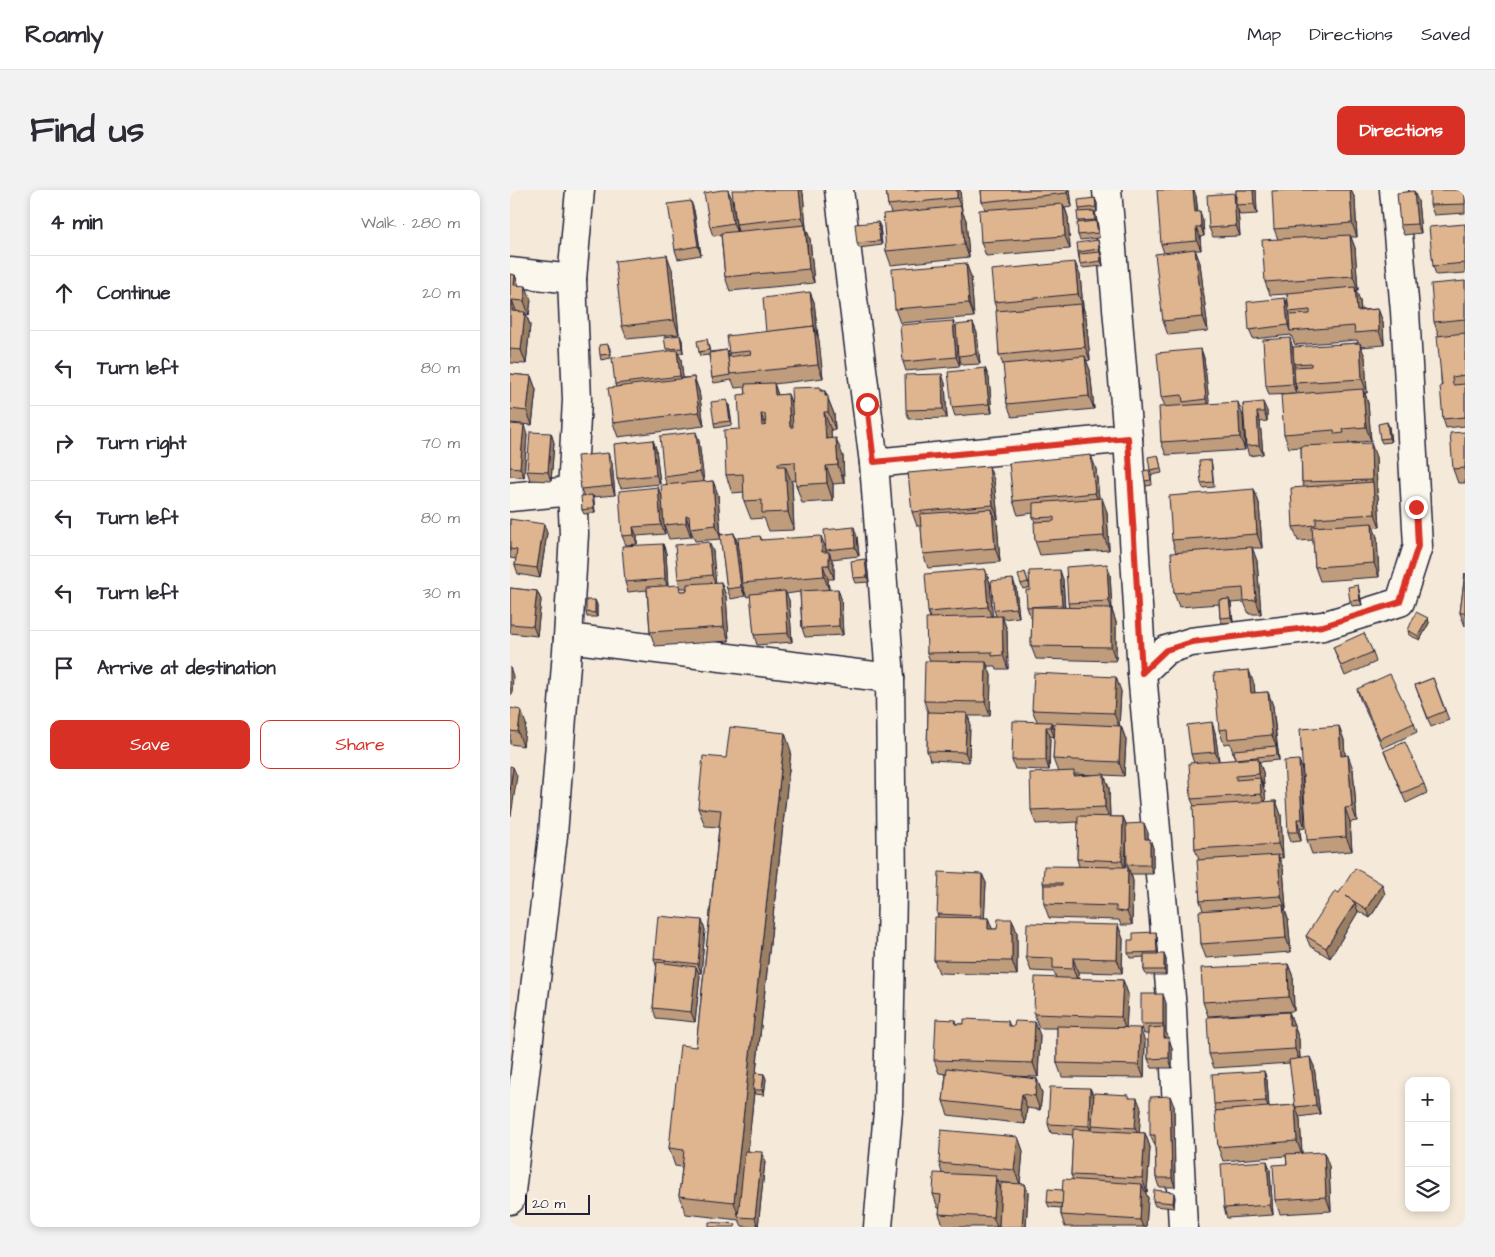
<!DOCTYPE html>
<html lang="en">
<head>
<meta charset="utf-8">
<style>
	:root { --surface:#fff; --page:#f2f2f3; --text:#2b2b33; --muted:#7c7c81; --line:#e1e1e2; --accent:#d93025 }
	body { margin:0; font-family:"Architects Daughter",sans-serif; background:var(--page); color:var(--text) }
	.controls { position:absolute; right:15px; bottom:15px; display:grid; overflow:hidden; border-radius:10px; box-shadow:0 2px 8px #0003 }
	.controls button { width:45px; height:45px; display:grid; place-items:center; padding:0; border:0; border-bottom:1px solid var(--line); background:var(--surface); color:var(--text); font:25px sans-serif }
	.scale { position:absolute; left:15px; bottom:12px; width:65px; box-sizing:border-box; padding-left:5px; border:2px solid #22223b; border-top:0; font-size:14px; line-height:18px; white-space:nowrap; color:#22223b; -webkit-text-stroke:4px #fbf7ec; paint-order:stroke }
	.stop { position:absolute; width:15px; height:15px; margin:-11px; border:4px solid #d93025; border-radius:50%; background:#fff }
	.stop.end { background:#d93025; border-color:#fff; box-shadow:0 1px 5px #0008 }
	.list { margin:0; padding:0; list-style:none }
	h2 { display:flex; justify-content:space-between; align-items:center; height:65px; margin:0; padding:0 20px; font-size:21px }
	h2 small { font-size:16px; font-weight:400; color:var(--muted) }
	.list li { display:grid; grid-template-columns:32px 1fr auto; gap:15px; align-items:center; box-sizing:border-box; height:75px; padding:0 20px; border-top:1px solid var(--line) }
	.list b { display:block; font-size:19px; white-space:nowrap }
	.list em { font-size:16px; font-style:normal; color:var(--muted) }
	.actions { display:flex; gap:10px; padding:15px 20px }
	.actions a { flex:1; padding:11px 0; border:1px solid var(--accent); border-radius:10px; text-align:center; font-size:18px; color:var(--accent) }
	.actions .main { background:var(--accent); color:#fff }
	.icon { flex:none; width:28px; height:28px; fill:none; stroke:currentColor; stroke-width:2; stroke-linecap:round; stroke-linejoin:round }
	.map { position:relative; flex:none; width:955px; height:1037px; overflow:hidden; border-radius:10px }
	header { display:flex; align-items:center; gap:30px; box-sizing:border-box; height:70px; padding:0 25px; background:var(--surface); border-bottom:1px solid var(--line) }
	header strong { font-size:24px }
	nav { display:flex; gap:28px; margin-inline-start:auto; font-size:18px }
	.intro { display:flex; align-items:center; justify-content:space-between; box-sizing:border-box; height:120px; padding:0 30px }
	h1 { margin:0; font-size:35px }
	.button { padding:12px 22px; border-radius:10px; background:var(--accent); color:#fff; font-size:18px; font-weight:700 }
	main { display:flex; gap:30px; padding:0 30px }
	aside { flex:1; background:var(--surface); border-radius:10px; box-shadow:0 2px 8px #0003 }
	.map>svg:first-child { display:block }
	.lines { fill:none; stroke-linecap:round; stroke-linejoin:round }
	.minor-casing { stroke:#22223b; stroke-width:31 }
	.minor { stroke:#fbf7ec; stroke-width:28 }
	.wall { fill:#bf9c7b; stroke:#22223b; fill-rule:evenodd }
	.shaded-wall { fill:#9b7f64; stroke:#22223b }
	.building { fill:#deb58f; stroke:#22223b; fill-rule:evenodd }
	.route { stroke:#d93025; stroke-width:6 }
</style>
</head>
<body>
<header>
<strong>Roamly</strong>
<nav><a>Map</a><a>Directions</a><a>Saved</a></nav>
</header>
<div class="intro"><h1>Find us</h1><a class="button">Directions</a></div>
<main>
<aside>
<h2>4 min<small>Walk · 280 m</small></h2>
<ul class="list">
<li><svg class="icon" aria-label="ahead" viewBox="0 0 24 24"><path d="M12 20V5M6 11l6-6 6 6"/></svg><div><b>Continue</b></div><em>20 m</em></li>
<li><svg class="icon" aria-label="left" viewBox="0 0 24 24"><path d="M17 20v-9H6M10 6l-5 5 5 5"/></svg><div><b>Turn left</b></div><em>80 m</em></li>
<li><svg class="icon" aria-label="right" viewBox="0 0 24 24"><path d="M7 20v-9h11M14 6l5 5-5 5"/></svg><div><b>Turn right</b></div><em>70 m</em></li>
<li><svg class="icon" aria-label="left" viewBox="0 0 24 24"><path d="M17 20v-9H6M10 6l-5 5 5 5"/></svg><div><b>Turn left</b></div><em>80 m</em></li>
<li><svg class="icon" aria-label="left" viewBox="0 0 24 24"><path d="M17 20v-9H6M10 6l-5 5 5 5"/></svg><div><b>Turn left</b></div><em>30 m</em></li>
<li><svg class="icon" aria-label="arrive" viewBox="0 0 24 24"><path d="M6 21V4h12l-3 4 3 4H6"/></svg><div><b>Arrive at destination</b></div></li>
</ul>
<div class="actions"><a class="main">Save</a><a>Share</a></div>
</aside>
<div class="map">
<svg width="955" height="1037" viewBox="0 0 955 1037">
	<rect width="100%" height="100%" fill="#f5ead9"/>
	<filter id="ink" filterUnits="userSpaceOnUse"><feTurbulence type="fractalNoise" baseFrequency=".02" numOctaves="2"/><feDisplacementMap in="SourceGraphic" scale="10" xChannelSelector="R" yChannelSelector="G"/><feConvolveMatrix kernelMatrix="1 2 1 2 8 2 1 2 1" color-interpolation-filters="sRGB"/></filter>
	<g filter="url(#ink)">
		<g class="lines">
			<!-- minor casing -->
			<g class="minor-casing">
				<g id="minor">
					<polyline points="329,0 364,273 380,488 382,701 378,921 368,1037"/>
					<polyline points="597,0 618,248 632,483"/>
					<polyline points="0,82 62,89"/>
					<polyline points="364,273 618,248"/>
					<polyline points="0,307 62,301"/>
					<polyline points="58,448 380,488"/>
					<polyline points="0,1010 43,645 58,448 64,344 62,301 67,210 62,89 70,0"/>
					<polyline points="673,1037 662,819 632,483 656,460 681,452 813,436 890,412 908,356 895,121 884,0"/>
				</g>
			</g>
			<!-- minor -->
			<use href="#minor" class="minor"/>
		</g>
		<!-- wall -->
		<g class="wall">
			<polygon points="376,0 450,0 452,21 456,30 459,67 381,75 376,61 381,23 378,15"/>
			<polygon points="471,0 560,0 562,17 555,18 558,27 560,59 476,66 471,52 475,19 472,12"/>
			<polygon points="726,0 746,0 747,24 730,25 728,20 730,46 703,47 699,38 724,3 726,8"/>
			<polygon points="778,0 841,0 845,9 847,47 841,47 845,58 848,100 846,100 850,111 851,120 868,119 873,132 874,155 851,157 855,167 857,203 855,203 858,213 861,251 838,253 839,254 866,267 867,302 868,306 870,337 863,338 867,347 869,387 810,391 805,377 803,350 788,351 783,337 794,297 792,292 791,257 779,258 774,244 789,204 785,194 786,204 759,205 756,196 783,158 848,153 847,150 785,155 781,145 743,149 739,140 775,108 778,117 777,104 760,105 755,92 768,49 764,39"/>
			<polygon points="955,0 955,23 924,25 920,15"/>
			<polygon points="293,3 296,38 300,49 304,93 220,101 215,87 211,45 203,46 200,37 222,9 226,41 228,41 226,34"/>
			<polygon points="686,6 688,22 693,31 694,46 690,47 691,60 685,60 690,73 698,141 658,145 653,131 654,63 651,54"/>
			<polygon points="908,11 911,43 894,45 890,35"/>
			<polygon points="587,13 587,22 585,22 588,36 589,48 570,50 568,45 568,31 570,22 569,19"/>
			<polygon points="184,20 191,65 168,69 165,60"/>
			<polygon points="955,34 955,83 926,85 923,76"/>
			<polygon points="370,36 372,55 349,58 347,53"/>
			<polygon points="589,55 592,67 593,76 572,78 570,74 568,62"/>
			<polygon points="456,73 461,87 464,127 390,133 385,119"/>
			<polygon points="162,79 169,144 117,149 112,136"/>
			<polygon points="0,84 5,85 9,96 21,110 19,125 16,124 20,135 16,174 1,173 0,169"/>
			<polygon points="570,85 573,117 576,127 580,170 576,171 580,180 584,219 502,227 497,214 494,177 489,165 487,121 484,112"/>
			<polygon points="955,91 955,236 936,238 933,229 929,146 924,132"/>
			<polygon points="300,102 304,112 313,188 264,194 268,205 278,204 282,216 310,197 312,201 315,201 324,224 325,239 321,240 321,249 333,266 334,293 323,294 323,311 292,313 286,295 286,290 281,291 282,293 284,340 259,341 254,328 241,329 234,311 234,302 222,303 216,285 230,239 236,204 235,197 225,198 222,190 204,193 202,188 199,165 190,166 189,162 197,149 200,162 217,160 219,167 220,166 219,163 256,142"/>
			<polygon points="443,131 446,139 463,133 467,143 470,174 452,175 449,167 450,176 396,181 393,172"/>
			<polygon points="172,150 173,163 168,163 171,169 173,188 184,187 189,201 194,236 108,247 103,233 106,197 105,194 157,161 156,159"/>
			<polygon points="98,154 100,159 101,168 91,170 90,165"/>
			<polygon points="691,159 694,168 699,214 733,226 735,260 656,265 651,252 655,216 651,207"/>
			<polygon points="475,178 479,188 482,223 445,226 442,217"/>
			<polygon points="0,184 21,186 26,200 22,235 0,233"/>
			<polygon points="435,193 437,228 399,229 396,220"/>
			<polygon points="733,214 757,221 757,231 750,232 753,264 739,266 736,256"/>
			<polygon points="219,215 222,235 205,238 204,233"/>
			<polygon points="877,232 879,237 881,252 872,253 870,249"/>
			<polygon points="0,234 17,245 14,287 0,286"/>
			<polygon points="955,242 955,293 948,293 943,279"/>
			<polygon points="41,243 44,253 41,291 20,290 17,281"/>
			<polygon points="143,250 146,259 150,294 111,298 107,289"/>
			<polygon points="189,251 194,292 203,291 208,305 211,345 224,343 227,352 231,378 250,346 252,350 316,358 347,347 349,366 321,369 324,375 324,389 318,389 319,399 331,408 333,445 295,447 292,438 290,402 276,404 279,410 282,452 247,455 244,445 241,406 237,407 233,397 235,406 221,409 217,399 211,349 185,351 181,341 181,347 159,349 154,335 155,344 127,346 127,354 116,355 112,346 152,306 157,295 154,287"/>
			<polygon points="648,265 652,283 642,285 640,280"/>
			<polygon points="701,270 702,275 704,297 693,298 691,293"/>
			<polygon points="102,273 105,305 83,307 85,323 74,324 72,320 73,306 71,299"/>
			<polygon points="586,279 589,308 597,322 599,360 530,365 525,351 525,332 523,328 523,323 508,325 503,311"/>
			<polygon points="641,284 642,295 636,296 635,291"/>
			<polygon points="484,290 488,329 485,329 487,332 490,372 418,378 413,364 411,336 407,336 402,322"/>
			<polygon points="744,299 749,313 752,358 742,358 747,371 751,424 739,424 734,412 721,413 723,432 712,433 710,428 709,414 669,417 664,403 666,363 662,350"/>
			<polygon points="0,329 37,343 30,388 8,384 5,375 6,369 0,368"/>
			<polygon points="153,354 156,363 158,396 171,401 177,401 177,398 171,398 168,389 203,361 205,393 211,392 216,406 219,451 145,456 140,442 137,400 118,402 115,392"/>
			<polygon points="355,369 357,374 359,392 345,393 343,388"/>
			<polygon points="475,379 480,393 482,426 486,426 484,420 506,398 509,427 493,429 497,440 498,479 487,479 486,476 477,476 481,485 480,526 458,526 460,532 459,572 420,570 417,561 418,522 414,511 420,471 417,463 420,428 418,422"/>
			<polygon points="515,382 520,397 513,399 511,394"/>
			<polygon points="955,383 955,436 950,423"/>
			<polygon points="600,384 602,420 606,432 606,471 526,469 521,456 522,426 520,426 517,417 520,400 553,389 555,418 559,418 558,413"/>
			<polygon points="0,398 27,401 31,410 27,446 0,443"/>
			<polygon points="849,400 852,415 842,416 840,411"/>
			<polygon points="85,410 87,415 87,427 77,427 76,422"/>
			<polygon points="918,428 919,433 910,450 899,445 898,440"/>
			<polygon points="823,457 863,462 866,472 835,486"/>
			<polygon points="923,488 939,530 921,537 905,495"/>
			<polygon points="744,494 745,503 758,502 763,516 769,570 749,572 753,582 754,598 753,598 755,602 755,612 766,611 771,625 773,668 769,668 773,678 776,719 775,720 778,729 781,762 696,768 691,754 693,720 690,711 689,670 685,659 684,616 681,609 684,573 681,564 705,542 709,571 725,570 724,563 723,563 720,553 714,554 709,540"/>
			<polygon points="847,499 904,533 907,542 873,558 850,509"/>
			<path d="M611 501 609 536H611L616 550 614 586 594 585 599 598 600 627H613L617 636 638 643V649H640L643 658V684H621L623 691 622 735H611L609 730 539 728 534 714V696L533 693 569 676 567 669 568 632 526 634 521 620 548 582 543 569 545 534H542L545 541 544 547 540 546 539 580 505 579 502 570 527 531 522 520ZM564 584 588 585 565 586ZM617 640V677H615Z"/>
			<polygon points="0,518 16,534 13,556 0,554"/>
			<polygon points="829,536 834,550 835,565 843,579 847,631 840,632 842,661 802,664 797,650"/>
			<polygon points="281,561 246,883 254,884 256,889 254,905 245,904 244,902 238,961 255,972 248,1037 241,1037 232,1036 229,1030 176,1024 169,1006 172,977 165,976 159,958 186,857 209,637 195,636 188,618 216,568"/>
			<polygon points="874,561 914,594 917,603 896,613"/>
			<polygon points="789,570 792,580 795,638 790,639 791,651 781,652 778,642"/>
			<polygon points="472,684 476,693 474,728 478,728 482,739 487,739 502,729 507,743 507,785 429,783 424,770 428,727 427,724"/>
			<polygon points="829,703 875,704 860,728 848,721 848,722 820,768 800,756 796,746"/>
			<polygon points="192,730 195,740 191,783 189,783 190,786 185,832 146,828 143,818 147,778 144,769"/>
			<polygon points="608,735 613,749 612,783 568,782 568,789 613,790 618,804 616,837 635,851 634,888 552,887 547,873 547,838 529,838 524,824 546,788 544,782 521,781 516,767"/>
			<polygon points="647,747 648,764 656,769 656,785 636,785 634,780 634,767 620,768 618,763"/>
			<polygon points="778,774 783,787 784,821 698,826 693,812"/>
			<polygon points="656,813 656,842 658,848 662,858 662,878 642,878 638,869 638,844 634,844 631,834"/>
			<polygon points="779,822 789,849 790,868 804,876 810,924 789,927 790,929 792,963 819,976 821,1021 770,1024 765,1010 777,974 776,966 713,971 708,957 706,921 704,914 754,881 757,890 759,917 785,915 780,873 704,878 699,864"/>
			<polygon points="446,830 447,834 454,834 498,831 500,836 530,845 528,887 501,886 527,889 532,903 530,920 517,918 515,934 438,925 433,911 436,884 429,883 424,870"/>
			<polygon points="580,898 584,907 621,908 631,918 629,943 635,943 640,957 637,1002 635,1002 638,1008 636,1037 555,1037 551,1025 551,1018 539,1017 537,1012 553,1000 563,990 561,985 563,945 541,943 538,934"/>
			<polygon points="664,916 665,997 649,997 646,988 645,954 644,954 640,945"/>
			<path d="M508 947 513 961 510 994H515L518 1003 516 1037H434L429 1024 430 1018H428L423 1004 432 983 429 973ZM488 992 506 994 491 999Z"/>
			<polygon points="757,971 760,980 763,1025 717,1028 714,1018"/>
			<polygon points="665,1007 664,1018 645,1016 643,1011"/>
		</g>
		<!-- shaded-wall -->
		<g class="shaded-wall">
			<polygon points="218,0 222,9 227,42 223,33"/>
			<polygon points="289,0 292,0 293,3 296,38 300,49 304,93 299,79 296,38 292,27"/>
			<polygon points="447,0 450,0 452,21 456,30 459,67 454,54 451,18 447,8"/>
			<polygon points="557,0 560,0 562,17 557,3"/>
			<polygon points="683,0 684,0 686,6 688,31 685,22"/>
			<polygon points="743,0 746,0 747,24 744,14"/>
			<polygon points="840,0 841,0 845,9 847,47 842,33"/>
			<polygon points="904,1 908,11 911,43 907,34"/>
			<polygon points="724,3 728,13 726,15 728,20 730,46 726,36"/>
			<polygon points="585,8 587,13 587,22 586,17"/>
			<polygon points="181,11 184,20 191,65 188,56"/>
			<polygon points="553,14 558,27 560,59 555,46"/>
			<polygon points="584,21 586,25 589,48 585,30"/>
			<polygon points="690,21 693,31 694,46 691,37"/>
			<polygon points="368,32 370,36 372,55 370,51"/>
			<polygon points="686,37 690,47 691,60 687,51"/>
			<polygon points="840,45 845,58 848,100 843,86"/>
			<polygon points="588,50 592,67 593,76 591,71"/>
			<polygon points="685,59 690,73 698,141 693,127"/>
			<polygon points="157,65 162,79 169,144 164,130"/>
			<polygon points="565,72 570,85 573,117 576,127 580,170 575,157 572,114 568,104"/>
			<polygon points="456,73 461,87 464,127 459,113"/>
			<polygon points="5,85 10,99 4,95"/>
			<polygon points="16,96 21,110 19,125 14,111"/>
			<polygon points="845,97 850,111 852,134 847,121"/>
			<polygon points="300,102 304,112 308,146 304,136"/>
			<polygon points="775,108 779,118 781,141 780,141 778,135"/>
			<polygon points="2,110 7,123 2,121"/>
			<polygon points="868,119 873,132 874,155 869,141"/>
			<polygon points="15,122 20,135 16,174 11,160"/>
			<polygon points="443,131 447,140 450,176 446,167"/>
			<polygon points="463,133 467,143 470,174 466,164"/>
			<polygon points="304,136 309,150 313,188 308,175"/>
			<polygon points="170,145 172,150 173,163 172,158"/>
			<polygon points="780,148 783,158 786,204 783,194"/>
			<polygon points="850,153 855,167 857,203 852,189"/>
			<polygon points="691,159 694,168 700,219 696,209"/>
			<polygon points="167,160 171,169 174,196 170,186"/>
			<polygon points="575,166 580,180 584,219 579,206"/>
			<polygon points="475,178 479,188 482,223 479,214"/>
			<polygon points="432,184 435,193 437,228 433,219"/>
			<polygon points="21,186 26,200 22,235 17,221"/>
			<polygon points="184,187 189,201 194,236 189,222"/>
			<polygon points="264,193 270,211 265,205"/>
			<polygon points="853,199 858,213 861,251 856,237"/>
			<polygon points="315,201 324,224 325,239 318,222"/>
			<polygon points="278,204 284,222 286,255 280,237"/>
			<polygon points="217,210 219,215 222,235 220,231"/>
			<polygon points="728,212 733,226 735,260 730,247"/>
			<polygon points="753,212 757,221 757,231 754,222"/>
			<polygon points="314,222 321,240 323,267 316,249"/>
			<polygon points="747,222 750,232 753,264 749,255"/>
			<polygon points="251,224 258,242 252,236"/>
			<polygon points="877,232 879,237 881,252 879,248"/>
			<polygon points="14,235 17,245 14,287 10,278"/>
			<polygon points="186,242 189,251 194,292 190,282"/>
			<polygon points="41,243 44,253 41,291 38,282"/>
			<polygon points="326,248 333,266 334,293 328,275"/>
			<polygon points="143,250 146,259 150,294 146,285"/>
			<polygon points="861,253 866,267 867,302 868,306 870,337 865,324 863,294 862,290"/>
			<polygon points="98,263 102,273 105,305 102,296"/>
			<polygon points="581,265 586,279 590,317 585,303"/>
			<polygon points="275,276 282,293 284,340 278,322"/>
			<polygon points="316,276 323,294 323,311 317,293"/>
			<polygon points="479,276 484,290 488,329 483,315"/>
			<polygon points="203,291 208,305 211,349 206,335"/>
			<polygon points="148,297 152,307 155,344 151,335"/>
			<polygon points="744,299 749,313 752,358 747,344"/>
			<polygon points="82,305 84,309 85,323 84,318"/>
			<polygon points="592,308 597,322 599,360 594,346"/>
			<polygon points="482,319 487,332 490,372 485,358"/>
			<polygon points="176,326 181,341 181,347 176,333"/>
			<polygon points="862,333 867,347 869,387 864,373"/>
			<polygon points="34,334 37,343 30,388 27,378"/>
			<polygon points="123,337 127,346 127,354 124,345"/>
			<polygon points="344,337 347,347 349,366 345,357"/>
			<polygon points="224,343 227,352 233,393 232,393 235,406 231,397"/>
			<polygon points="311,346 316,359 317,376 312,362"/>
			<polygon points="199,352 203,361 206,395 202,385"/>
			<polygon points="153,354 156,363 158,399 155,389"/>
			<polygon points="742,357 747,371 751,424 746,410"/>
			<polygon points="319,362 324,375 324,389 319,375"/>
			<polygon points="355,369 357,374 359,392 357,387"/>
			<polygon points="597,374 600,384 602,420 599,411"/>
			<polygon points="313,375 318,389 319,400 314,386"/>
			<polygon points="475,379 480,393 483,431 478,417"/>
			<polygon points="550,380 553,389 555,424 552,415"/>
			<polygon points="503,389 506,398 509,427 506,418"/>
			<polygon points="211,392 216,406 219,451 214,437"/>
			<polygon points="848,395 852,415 850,410"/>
			<polygon points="328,399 331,408 333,445 329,436"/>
			<polygon points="27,401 31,410 27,446 23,436"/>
			<polygon points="275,401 279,410 282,452 278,443"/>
			<polygon points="719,409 721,414 723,432 721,427"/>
			<polygon points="85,410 87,415 87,427 85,423"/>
			<polygon points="601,418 606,432 606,471 601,457"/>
			<polygon points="492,426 497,440 498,479 493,465"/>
			<polygon points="918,428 919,433 910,450 908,446"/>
			<polygon points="476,472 481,485 480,526 475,512"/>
			<polygon points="0,477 3,486 2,505 0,501"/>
			<polygon points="739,480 744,494 746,517 741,503"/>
			<polygon points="606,487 611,501 609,537 604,523"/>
			<polygon points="758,502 763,516 767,559 762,545"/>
			<polygon points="11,520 16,534 13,556 8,542"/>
			<polygon points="457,523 460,532 459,572 455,562"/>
			<polygon points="541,532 545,541 544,547 541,537"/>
			<polygon points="702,532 705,542 709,571 705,562"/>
			<polygon points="611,536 616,550 614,586 609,572"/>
			<polygon points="829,536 834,550 836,579 831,566"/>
			<polygon points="536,537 540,546 539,580 536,570"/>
			<polygon points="275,543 281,561 244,900 243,900 244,902 231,1027 229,1027 224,1012"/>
			<polygon points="766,556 768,560 769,570 767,565"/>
			<polygon points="838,565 843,579 847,631 842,617"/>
			<polygon points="748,568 753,582 754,598 749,584"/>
			<polygon points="789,570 792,580 795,638 792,629"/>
			<polygon points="3,577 7,586 1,626 0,623 0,600"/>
			<polygon points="594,584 599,598 600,631 595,617"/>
			<polygon points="750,588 755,602 756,618 751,604"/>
			<polygon points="766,611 771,625 773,668 768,654"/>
			<polygon points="835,618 840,632 842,661 836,647"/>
			<polygon points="613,627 617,636 615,680 612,671"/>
			<polygon points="787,629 790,639 791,651 788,642"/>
			<polygon points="634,633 638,643 638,658 635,649"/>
			<polygon points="640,649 643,658 643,684 640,675"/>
			<polygon points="768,665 773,678 776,719 771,706"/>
			<polygon points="618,677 623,691 622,735 617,722"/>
			<polygon points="472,684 476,693 474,735 471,726"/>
			<polygon points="872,694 875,704 860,728 856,719"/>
			<polygon points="845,713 848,722 820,768 816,758"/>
			<polygon points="773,715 778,729 781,762 776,748"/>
			<polygon points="478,728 483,741 478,739"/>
			<polygon points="502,729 507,743 507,785 502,771"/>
			<polygon points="192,730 195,740 191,783 188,774"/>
			<polygon points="608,735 613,749 612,783 607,769"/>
			<polygon points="646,742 647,747 649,767 647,762"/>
			<polygon points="654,764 656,769 656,785 654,780"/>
			<polygon points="563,768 568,782 568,792 563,779"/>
			<polygon points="778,774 783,787 784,821 779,807"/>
			<polygon points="186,777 190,786 185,832 181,822"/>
			<polygon points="613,790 618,804 616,841 611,827"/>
			<polygon points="653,804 656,813 656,842 658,846 658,858 654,848 654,838 653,834"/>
			<polygon points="779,822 789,849 790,873 785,859 779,835"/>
			<polygon points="525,832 530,845 528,887 523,873"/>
			<polygon points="630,838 635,851 634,888 629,875"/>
			<polygon points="659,848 662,858 662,878 659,868"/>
			<polygon points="800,867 804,876 810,924 806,915"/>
			<polygon points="754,881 757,890 759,920 756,911"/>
			<polygon points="254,884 256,889 254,905 252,900"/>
			<polygon points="527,889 532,903 530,920 525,906"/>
			<polygon points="580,898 584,908 582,946 579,936"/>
			<polygon points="512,904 517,918 515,934 510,920"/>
			<polygon points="660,906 664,916 665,997 662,988"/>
			<polygon points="627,908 631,918 629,947 625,938"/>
			<polygon points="785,915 790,929 792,965 787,951"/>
			<polygon points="635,943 640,957 637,1002 632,988"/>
			<polygon points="508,947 513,961 510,994 504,980"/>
			<polygon points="252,962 255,972 248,1037 245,1028"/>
			<polygon points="814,962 819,976 821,1021 816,1007"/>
			<polygon points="757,971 760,980 763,1025 760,1015"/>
			<polygon points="486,986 491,1000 489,1037 487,1037 483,1027"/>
			<polygon points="515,994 518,1003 516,1037 512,1037"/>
			<polygon points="632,994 638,1008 636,1037 633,1037 630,1030"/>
			<polygon points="664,1002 665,1007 664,1018 663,1013"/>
		</g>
		<!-- building -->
		<g class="building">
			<polygon points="212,0 218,0 223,33 200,37 194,3"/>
			<polygon points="222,0 289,0 292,27 226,34"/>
			<polygon points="376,0 447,0 447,8 378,15"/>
			<polygon points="471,0 557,0 557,3 472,12"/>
			<polygon points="647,0 683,0 685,22 690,21 691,37 686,37 687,51 651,54"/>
			<polygon points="726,0 743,0 744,14 726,15"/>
			<polygon points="778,0 840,0 842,33 764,39 762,1"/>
			<polygon points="920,0 955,0 955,14 920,15"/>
			<polygon points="904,1 907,34 890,35 887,3"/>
			<polygon points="724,3 726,36 699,38 697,5"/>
			<polygon points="585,8 586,17 569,19 568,10"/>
			<polygon points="181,11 188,56 165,60 158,14"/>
			<polygon points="553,14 555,46 471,52 469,20"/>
			<polygon points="451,16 454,54 376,61 373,24"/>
			<polygon points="584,21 585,30 568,31 567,22"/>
			<polygon points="586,31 588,43 568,45 567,33"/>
			<polygon points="368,32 370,51 347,53 345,34"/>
			<polygon points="955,34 955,73 923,76 919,37"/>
			<polygon points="295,35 299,79 215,87 211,43"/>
			<polygon points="840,45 843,86 755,92 752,50"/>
			<polygon points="588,50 589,59 568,62 567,53"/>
			<polygon points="685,59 693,127 653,131 645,64"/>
			<polygon points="590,62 591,71 570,74 569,64"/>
			<polygon points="157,65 164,130 112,136 105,71"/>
			<polygon points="565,72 568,104 484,112 481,80"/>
			<polygon points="456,73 459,113 385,119 382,79"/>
			<polygon points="0,84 5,85 4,95 16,96 14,111 2,110 2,121 15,122 11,160 0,159"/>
			<polygon points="955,91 955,129 924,132 921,94"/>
			<polygon points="845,97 847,121 868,119 869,141 845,143 844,136 780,141 779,125 800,124 800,120 779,122 777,103"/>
			<polygon points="300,102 304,136 256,142 253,108"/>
			<polygon points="775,108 778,135 739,140 737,112"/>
			<polygon points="571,114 575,157 489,165 486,121"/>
			<polygon points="443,131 446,167 393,172 390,135"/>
			<polygon points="463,133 466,164 448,166 446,135"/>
			<polygon points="304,136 308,175 220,184 218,167 241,164 240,161 219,163 217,146"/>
			<polygon points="955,143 955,185 942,187 943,195 955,194 955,227 933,229 930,196 932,196 927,146"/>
			<polygon points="170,145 172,158 156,159 154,147"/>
			<polygon points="780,148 783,194 756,196 753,150"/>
			<polygon points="197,149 199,160 189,162 187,151"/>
			<polygon points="850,153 852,189 785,193 784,177 801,176 801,173 784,174 783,157"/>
			<polygon points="98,154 100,164 90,165 89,155"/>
			<polygon points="691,159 696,209 673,212 672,205 651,207 647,163"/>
			<polygon points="167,160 170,186 105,194 102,168"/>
			<polygon points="217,160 220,185 202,188 199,163"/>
			<polygon points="575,166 579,206 497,214 493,174"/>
			<polygon points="475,178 479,214 442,217 438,182"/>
			<polygon points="0,184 21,186 17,221 0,219"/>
			<polygon points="432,184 433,219 396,220 395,185"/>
			<polygon points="184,187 189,222 103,233 98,198"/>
			<path d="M264 193 265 205 278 204 280 237H283L281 198 310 197V201H315V206H318V222H314L316 249 326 248 328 275 316 276 317 293 286 295 285 272 268 273V276H275L278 322 252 323V310L234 311 233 284 216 285 214 240 230 239 228 205 236 204 235 194ZM251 224H255L256 235 252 236Z"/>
			<polygon points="853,199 856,237 833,239 834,243 825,244 824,240 774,244 771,205"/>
			<polygon points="217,210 220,231 204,233 201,212"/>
			<polygon points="728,212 730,247 651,252 649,217"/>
			<polygon points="753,212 754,222 747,222 749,255 736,256 733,214"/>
			<polygon points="877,232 879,248 870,249 868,234"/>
			<polygon points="0,234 14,235 10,278 0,277"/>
			<polygon points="20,242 41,243 38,282 17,281"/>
			<polygon points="186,242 190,282 154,287 150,246"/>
			<polygon points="955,242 955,278 943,279 940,243"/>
			<polygon points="143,250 146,285 107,289 104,254"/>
			<polygon points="861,253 862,290 792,292 791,256"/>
			<polygon points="98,263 102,296 71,299 67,266"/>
			<polygon points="581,265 585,303 503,311 499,273"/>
			<polygon points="648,265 651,278 640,280 638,267"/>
			<polygon points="701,270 703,292 691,293 689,271"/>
			<polygon points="479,276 483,315 402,322 398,283"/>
			<polygon points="639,280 641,290 635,291 633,281"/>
			<polygon points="203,291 206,335 180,338 179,326 176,326 176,333 154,335 151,295"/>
			<polygon points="863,292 865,324 806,328 806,335 783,337 781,298"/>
			<polygon points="148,297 151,335 123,337 124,345 112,346 109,301"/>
			<polygon points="744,299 747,344 662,350 659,306"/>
			<polygon points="82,305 84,318 72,320 71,306"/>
			<polygon points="592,308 594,346 525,351 524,332 544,331 544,327 523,328 523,313"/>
			<polygon points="482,319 485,358 413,364 410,324"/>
			<polygon points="0,329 34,334 27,378 5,375 7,360 0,359"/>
			<polygon points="862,333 864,373 805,377 802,337"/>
			<polygon points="344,337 345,357 316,360 314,340"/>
			<polygon points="224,343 231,397 217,399 210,345"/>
			<polygon points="250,346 251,350 311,346 312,362 319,362 319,375 313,375 314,386 232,393 228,348"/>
			<polygon points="199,352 202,385 168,389 165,355"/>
			<polygon points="153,354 155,389 115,392 112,356"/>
			<polygon points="742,357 746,410 734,411 733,398 664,403 661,363"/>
			<polygon points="355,369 357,387 343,388 341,371"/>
			<polygon points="597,374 599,411 558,413 556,377"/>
			<polygon points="475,379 478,417 418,422 415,384"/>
			<polygon points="550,380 552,415 517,417 516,400 520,400 519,381"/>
			<polygon points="515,382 518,392 511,394 508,385"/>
			<polygon points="955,383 955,423 950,423"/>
			<polygon points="503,389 506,418 484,420 481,391"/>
			<polygon points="211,392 214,437 140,442 137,397 169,395 170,401 177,401 177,394"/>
			<polygon points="848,395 850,410 840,411 838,397"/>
			<polygon points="0,398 27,401 23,436 0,434"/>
			<polygon points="328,399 329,436 292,438 290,401"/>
			<polygon points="275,401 278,443 244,445 240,404"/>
			<polygon points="719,409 721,427 710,428 709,410"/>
			<polygon points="76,410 85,410 85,423 76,422"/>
			<polygon points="522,417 601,418 601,457 521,456"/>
			<polygon points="906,422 918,428 908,446 898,440"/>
			<polygon points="492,426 493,465 482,466 482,462 417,463 416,428"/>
			<polygon points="854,443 863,462 831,476 823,457"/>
			<polygon points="415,471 476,472 475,512 414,511"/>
			<polygon points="739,480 741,503 758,502 762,545 718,549 717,539 709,540 704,483"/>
			<polygon points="524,483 606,487 604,523 522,520"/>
			<polygon points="880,484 904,533 870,549 847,499"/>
			<polygon points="923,488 935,521 918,528 905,495"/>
			<polygon points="0,518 11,520 8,542 0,541"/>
			<polygon points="418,522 457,523 455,562 417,561"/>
			<polygon points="503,531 541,532 541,537 536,537 536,570 502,570"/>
			<polygon points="702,532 705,562 681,564 677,535"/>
			<polygon points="545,533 611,536 609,572 543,569"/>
			<polygon points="829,536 831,566 838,565 842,617 835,618 836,647 797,650 790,539"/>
			<polygon points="220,537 275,543 224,1012 169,1006 174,960 159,958 170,855 186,857 211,620 188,618 193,566 216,568"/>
			<polygon points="895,552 914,594 892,603 874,561"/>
			<polygon points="766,556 767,565 725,569 724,560"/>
			<polygon points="748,568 749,584 726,586 726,590 750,588 751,604 681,609 679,573"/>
			<polygon points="789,570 792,629 787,629 788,642 778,642 774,571"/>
			<polygon points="0,576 3,577 0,600"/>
			<polygon points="564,581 564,586 594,584 595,617 521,620 520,583"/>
			<polygon points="766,611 768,654 685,659 683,616"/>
			<polygon points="568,626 613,627 612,671 567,669"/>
			<polygon points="634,633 635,649 640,649 640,675 617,675 616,634"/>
			<polygon points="768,665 771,706 690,711 687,670"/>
			<polygon points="534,676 618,677 617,722 606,721 606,716 534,714 534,695 552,695 552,693 533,693"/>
			<polygon points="845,678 872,694 856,719 836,706 845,713 816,758 796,746 825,701 829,703"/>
			<polygon points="429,682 472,684 471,726 427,724"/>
			<polygon points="773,715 776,748 691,754 689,721"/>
			<polygon points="148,726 192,730 188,774 144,769"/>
			<polygon points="425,727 478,728 478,739 487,739 488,729 502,729 502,771 424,770"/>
			<polygon points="517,733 608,735 607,769 563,768 563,779 543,778 543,768 516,767"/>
			<polygon points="646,742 647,762 618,763 618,750 623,750 623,743"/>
			<rect x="634" y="764" width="20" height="16"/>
			<polygon points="147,772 186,777 181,822 143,818"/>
			<polygon points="778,774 779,807 693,812 691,778"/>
			<polygon points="525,787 613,790 611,827 524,824"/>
			<rect x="631" y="804" width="22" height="30"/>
			<polygon points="779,822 779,835 784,835 785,859 699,864 697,827"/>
			<polygon points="426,829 446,830 445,834 454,834 454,829 498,831 498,836 504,836 505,831 525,832 523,873 424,870"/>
			<polygon points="547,836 630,838 629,875 547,873"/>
			<polygon points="654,837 654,848 659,848 659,868 638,869 638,838"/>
			<polygon points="800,867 806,915 785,917 779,870"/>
			<polygon points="437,878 527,889 525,906 512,904 510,920 433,911"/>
			<polygon points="754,881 756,911 704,914 702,884"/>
			<polygon points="245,883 254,884 252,900 243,900"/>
			<polygon points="540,897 580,898 579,936 538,934"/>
			<polygon points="584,903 619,905 619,908 627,908 625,938 582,935"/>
			<polygon points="660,906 662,988 646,988 645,945 640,945 640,907"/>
			<polygon points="785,915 787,951 708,957 705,921"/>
			<polygon points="563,939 635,943 632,988 561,985"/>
			<polygon points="431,940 508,947 504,980 429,973"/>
			<polygon points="235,961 252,962 245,1028 228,1027"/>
			<polygon points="814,962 816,1007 765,1010 763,975 777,974 776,964"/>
			<polygon points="757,971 760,1015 714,1018 711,974"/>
			<polygon points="424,983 486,986 483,1027 429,1024 431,1005 423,1004"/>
			<polygon points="553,989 632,994 630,1030 551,1025"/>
			<polygon points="491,993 515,994 512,1037 489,1037"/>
			<polygon points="538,999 553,1000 552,1014 537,1012"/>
			<polygon points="644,1000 664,1002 663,1013 643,1011"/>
			<polygon points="199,1032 226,1034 225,1037 199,1037"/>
		</g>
	</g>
	<g class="lines" filter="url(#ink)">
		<!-- route -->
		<polyline class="route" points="357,214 364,272 618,248 632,483 656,460 682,452 813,436 890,412 908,356 906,317"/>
	</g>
</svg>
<div class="controls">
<button>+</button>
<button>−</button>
<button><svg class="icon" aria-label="layers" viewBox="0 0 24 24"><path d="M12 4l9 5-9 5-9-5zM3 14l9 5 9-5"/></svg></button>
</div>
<div class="scale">20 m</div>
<div class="stop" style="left:357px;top:214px"></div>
<div class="stop end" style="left:906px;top:317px"></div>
</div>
</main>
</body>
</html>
